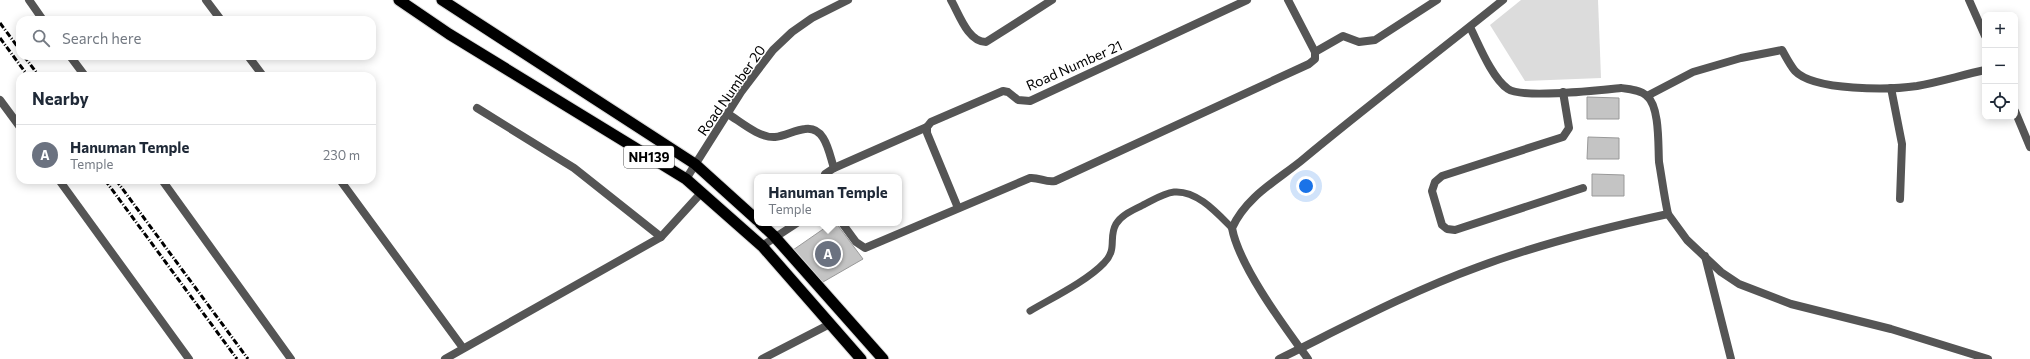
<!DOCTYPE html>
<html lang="en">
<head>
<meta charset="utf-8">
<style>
	:root { --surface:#fff; --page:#f2f2f3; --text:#1f2937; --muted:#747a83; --line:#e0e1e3; --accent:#000 }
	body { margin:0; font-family:Commissioner,sans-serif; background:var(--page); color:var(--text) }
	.controls { position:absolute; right:12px; top:12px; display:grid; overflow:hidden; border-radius:8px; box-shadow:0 2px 10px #0003 }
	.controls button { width:36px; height:36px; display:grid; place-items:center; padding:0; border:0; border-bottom:1px solid var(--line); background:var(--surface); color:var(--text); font:20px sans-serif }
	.you { position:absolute; left:1306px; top:186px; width:14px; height:14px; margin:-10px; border:3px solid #fff; border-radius:50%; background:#1a73e8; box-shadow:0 0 0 6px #1a73e833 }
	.badge { display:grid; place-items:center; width:26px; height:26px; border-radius:50%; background:var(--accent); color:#fff; font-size:13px; font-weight:700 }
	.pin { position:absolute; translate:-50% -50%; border:2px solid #fff; box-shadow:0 1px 4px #0006 }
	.popup { position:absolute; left:754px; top:174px; width:148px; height:52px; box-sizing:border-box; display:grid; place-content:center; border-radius:8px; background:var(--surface); filter:drop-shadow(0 1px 3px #0005); font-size:13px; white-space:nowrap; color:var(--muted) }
	.popup b { font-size:15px; color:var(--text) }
	.popup::after { content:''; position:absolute; left:50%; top:100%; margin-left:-8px; border:8px solid transparent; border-top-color:var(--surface) }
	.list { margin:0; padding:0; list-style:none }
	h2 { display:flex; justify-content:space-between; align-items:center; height:52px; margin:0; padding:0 16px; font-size:17px }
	h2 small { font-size:13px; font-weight:400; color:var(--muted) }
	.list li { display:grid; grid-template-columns:26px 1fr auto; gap:12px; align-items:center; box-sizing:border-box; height:60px; padding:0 16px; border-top:1px solid var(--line) }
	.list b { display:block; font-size:15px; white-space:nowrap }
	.list p { margin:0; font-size:13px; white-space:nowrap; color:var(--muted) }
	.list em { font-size:13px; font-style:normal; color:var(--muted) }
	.icon { flex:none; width:22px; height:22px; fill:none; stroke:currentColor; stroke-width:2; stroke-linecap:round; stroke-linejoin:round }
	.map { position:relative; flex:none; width:2030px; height:359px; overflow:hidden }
	.search { position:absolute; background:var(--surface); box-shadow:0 2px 10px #0003; left:16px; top:16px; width:360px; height:44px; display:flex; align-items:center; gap:10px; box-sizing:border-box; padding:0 14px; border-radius:12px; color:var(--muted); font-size:15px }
	.panel { position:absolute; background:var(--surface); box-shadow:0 2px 10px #0003; left:16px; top:72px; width:360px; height:112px; border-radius:12px }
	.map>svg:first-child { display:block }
	.green { fill:#dcdcdc }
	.building { fill:#c4c4c4; stroke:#999 }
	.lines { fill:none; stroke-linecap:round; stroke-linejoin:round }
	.trunk-casing { stroke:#dbdbdb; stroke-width:13 }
	.service { stroke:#555; stroke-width:7 }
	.minor { stroke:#555; stroke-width:8 }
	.trunk { stroke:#000; stroke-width:11 }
	.rail { stroke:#000; stroke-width:3; stroke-dasharray:6 2 1 2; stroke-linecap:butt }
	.labels { text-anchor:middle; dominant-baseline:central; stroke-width:3; stroke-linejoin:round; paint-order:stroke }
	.shield { fill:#fff; stroke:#4c4c4c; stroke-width:1 }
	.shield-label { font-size:13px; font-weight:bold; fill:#000 }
	.street-label { font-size:14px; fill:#000; stroke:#fff }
</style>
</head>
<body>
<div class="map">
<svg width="2030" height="359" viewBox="0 0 2030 359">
	<rect width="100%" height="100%" fill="#fff"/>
	<!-- green -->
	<polygon class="green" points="1521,0 1598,0 1601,78 1525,81 1490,25"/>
	<!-- building -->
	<g class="building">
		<polygon points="1587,97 1619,98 1619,119 1587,119"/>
		<polygon points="1588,137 1619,138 1619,159 1587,159"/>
		<polygon points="1592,174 1624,175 1624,196 1592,196"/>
		<polygon points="832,223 836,223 863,259 823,282 793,250"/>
	</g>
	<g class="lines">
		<!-- trunk casing -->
		<g class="trunk-casing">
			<g id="trunk">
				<polyline points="399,0 449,34 686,179 762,246 861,359"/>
				<polyline points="442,0 695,164 757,220"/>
				<polyline points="760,223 774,236 883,359"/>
			</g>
		</g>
		<!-- service -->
		<path class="service" d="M1030 311C1052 298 1087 281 1104 263 1118 249 1108 238 1116 224 1122 214 1134 210 1143 205 1153 200 1164 193 1174 192 1197 190 1217 213 1232 228"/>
		<!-- minor -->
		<g class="minor">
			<polyline points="29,0 43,20"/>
			<polyline points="206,0 221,20"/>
			<path d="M951 0C959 14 968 42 986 42L1052 0"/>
			<polyline points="1969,0 1985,36"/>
			<path d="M1470 27C1479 45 1492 78 1508 89 1522 99 1601 90 1621 88 1630 89 1641 90 1647 96 1660 107 1658 146 1659 162 1662 179 1664 196 1668 214"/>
			<polyline points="1315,52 1343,36 1359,42 1375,40 1437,0"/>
			<polyline points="70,56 85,76"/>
			<polyline points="248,56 263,76"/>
			<polyline points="1891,88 1902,144 1900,199"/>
			<polyline points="1563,92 1569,128 1563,137 1442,176 1435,182 1432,191 1442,225 1447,229 1455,230 1583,188"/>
			<path d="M1647 96 1693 72 1741 58 1782 50C1786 57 1790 65 1795 71 1814 91 1890 90 1917 86 1939 82 1962 75 1985 70"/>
			<polyline points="0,100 20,127"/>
			<polyline points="477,108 574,168 661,237"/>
			<polyline points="2015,111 2030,147"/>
			<path d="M728 114C741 122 759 138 775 137 785 136 795 130 805 129 826 126 829 154 834 168"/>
			<polyline points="824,177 825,174 834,168 927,127"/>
			<polyline points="686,179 741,92 773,50 792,32 812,18 848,0"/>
			<polyline points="59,180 189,359"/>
			<polyline points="162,180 291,359"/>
			<polyline points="340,180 463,348"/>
			<polyline points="958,208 927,133 927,127 931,122 1003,91 1008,92 1018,100 1030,101 1247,0"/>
			<path d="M842 223 856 242 865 248 1030 178C1039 177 1046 183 1055 181L1309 64 1315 59V52L1288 0"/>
			<polyline points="762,246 797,223"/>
			<polyline points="1705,256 1731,359"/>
			<polyline points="445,359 661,237 702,192"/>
			<polyline points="762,359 830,324"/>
			<path d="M1279 359C1344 327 1409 292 1478 267 1540 244 1603 228 1668 214L1687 240 1721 272 1739 284 1791 304 1891 329 1988 359"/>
			<path d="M1308 359C1284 326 1239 266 1232 228 1246 197 1276 181 1301 161 1367 106 1436 54 1503 0"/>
		</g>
		<!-- trunk -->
		<use href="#trunk" class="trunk"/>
		<!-- rail -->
		<g class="rail">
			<polyline points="0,23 20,50"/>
			<polyline points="0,38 28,76"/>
			<polyline points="24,56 39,76"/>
			<polyline points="105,180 237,359"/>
			<polyline points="116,180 248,359"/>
		</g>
	</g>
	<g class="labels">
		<!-- shield labels -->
		<rect class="shield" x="624" y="146" width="50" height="22" rx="3"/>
		<g class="shield-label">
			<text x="649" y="157">NH139</text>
		</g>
		<!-- street labels -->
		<g class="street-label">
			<text transform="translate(1074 65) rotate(-24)">Road Number 21</text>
			<text transform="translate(731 90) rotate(-55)">Road Number 20</text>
		</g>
	</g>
</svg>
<div class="controls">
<button>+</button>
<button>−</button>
<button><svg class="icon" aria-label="locate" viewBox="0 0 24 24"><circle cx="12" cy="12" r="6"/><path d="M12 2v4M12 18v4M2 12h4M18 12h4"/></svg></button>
</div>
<div class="you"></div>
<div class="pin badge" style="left:828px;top:254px;background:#6b7280">A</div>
<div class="popup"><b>Hanuman Temple</b>Temple</div>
<div class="search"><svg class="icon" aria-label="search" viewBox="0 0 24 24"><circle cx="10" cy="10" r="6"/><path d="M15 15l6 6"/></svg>Search here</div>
<section class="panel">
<h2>Nearby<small></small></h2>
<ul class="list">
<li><span class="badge" style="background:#6b7280">A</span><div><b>Hanuman Temple</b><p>Temple</p></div><em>230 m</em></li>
</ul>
</section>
</div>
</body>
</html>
